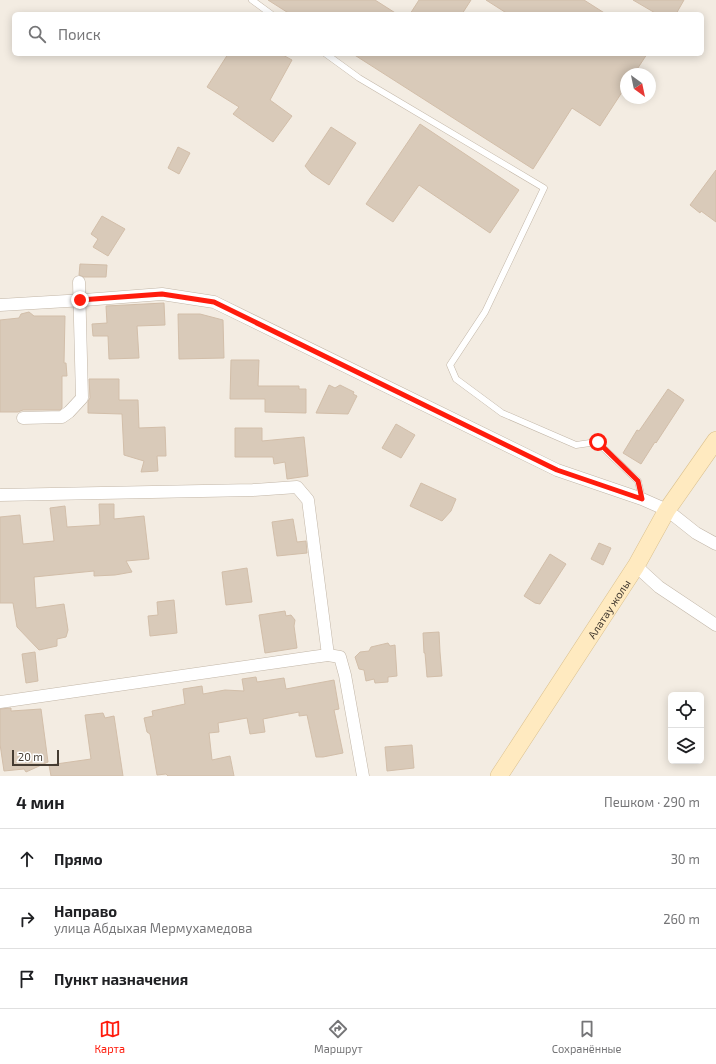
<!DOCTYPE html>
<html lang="ru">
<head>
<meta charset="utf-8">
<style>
	:root { --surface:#fff; --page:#f6f6f6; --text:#202124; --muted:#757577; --line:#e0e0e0; --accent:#ff1c0d }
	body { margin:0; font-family:"Exo 2",sans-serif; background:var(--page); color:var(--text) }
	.controls { position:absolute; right:12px; bottom:12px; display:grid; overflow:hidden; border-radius:6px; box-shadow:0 2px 10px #0003 }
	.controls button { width:36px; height:36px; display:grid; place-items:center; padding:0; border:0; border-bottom:1px solid var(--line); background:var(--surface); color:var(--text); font:20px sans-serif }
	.compass { position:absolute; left:620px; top:68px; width:36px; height:36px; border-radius:50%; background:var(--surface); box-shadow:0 2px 10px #0003; rotate:147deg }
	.scale { position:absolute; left:12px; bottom:10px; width:47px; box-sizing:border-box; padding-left:4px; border:2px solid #453c32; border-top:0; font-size:11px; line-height:14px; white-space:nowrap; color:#453c32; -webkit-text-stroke:3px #fff; paint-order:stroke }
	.stop { position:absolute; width:12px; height:12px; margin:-9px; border:3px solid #ff1c0d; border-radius:50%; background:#fff }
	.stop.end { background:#ff1c0d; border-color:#fff; box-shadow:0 1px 4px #0008 }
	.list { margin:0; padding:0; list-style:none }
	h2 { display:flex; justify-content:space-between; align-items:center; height:52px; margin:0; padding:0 16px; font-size:17px }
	h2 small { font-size:13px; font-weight:400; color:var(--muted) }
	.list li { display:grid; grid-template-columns:26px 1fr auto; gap:12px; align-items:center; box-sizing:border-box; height:60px; padding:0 16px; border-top:1px solid var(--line) }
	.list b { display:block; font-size:15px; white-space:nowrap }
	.list p { margin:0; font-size:13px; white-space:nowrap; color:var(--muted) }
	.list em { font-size:13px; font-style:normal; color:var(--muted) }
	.icon { flex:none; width:22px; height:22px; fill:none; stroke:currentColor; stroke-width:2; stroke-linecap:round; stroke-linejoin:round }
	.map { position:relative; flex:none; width:716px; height:776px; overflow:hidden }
	.search { position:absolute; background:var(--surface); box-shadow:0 2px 10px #0003; left:12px; right:12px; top:12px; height:44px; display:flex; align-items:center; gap:10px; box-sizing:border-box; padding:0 14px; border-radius:6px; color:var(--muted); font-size:15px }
	.sheet { height:232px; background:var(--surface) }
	nav { display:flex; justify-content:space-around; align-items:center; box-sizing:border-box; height:56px; border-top:1px solid var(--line); background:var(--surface); font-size:11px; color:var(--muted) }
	nav a { display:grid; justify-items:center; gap:2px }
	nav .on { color:var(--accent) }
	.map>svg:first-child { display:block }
	.building { fill:#d9cab9; stroke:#d2bea9 }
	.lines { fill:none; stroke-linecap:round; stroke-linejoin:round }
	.service-casing { stroke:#c2b6a7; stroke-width:7 }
	.minor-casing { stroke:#c2b6a7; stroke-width:13 }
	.secondary-casing { stroke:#dbc18e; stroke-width:18 }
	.service { stroke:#fff; stroke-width:6 }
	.minor { stroke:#fff; stroke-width:12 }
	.secondary { stroke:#ffeac0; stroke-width:17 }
	.route { stroke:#ff1c0d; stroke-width:5 }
	.labels { text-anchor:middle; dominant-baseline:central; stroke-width:3; stroke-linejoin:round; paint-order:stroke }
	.street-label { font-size:11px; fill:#453c32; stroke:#fff }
</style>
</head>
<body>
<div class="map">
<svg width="716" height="776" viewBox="0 0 716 776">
	<rect width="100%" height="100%" fill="#f3ece2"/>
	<!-- building -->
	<g class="building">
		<polygon points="268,0 375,0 397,14 290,14"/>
		<polygon points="419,0 471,0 462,14 410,14"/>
		<polygon points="486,0 584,0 606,14 508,14"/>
		<polygon points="633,0 684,0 676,14 657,14"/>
		<polygon points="228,54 281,54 292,60 270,100 292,116 273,142 233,114 239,107 207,87"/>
		<polygon points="353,54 647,54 634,74 626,74 626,86 600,126 572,108 533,169"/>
		<polygon points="420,124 519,190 490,233 419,185 393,222 366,204"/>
		<polygon points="331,127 356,143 329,185 311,173 305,166"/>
		<polygon points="178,147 190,153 179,174 168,168"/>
		<polygon points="716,170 716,222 701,211 700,213 690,205"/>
		<polygon points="102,216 125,229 108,256 93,247 98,239 91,234"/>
		<polygon points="80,264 107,265 106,277 84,277 79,275"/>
		<polygon points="164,303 165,325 137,326 139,358 109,359 108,336 93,336 92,324 107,323 106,306"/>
		<polygon points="29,312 34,316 65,316 64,363 66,363 67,376 62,376 62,408 60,410 23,410 18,412 0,412 0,320 19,318 21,314"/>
		<polygon points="178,314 200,314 223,320 224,358 179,359"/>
		<polygon points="231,360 259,360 258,386 299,386 299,389 306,389 306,413 265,412 265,399 230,399"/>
		<polygon points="89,379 119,379 119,400 138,400 139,428 165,427 166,456 157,456 158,471 141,472 144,461 124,455 122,414 88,413 88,401 90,398"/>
		<polygon points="329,385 335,388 340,385 354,392 353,394 357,396 348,414 316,413"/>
		<polygon points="668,389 684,400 656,443 655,442 641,464 623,453 637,430 639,431"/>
		<polygon points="396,424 415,435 401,458 382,448"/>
		<polygon points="235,428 262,428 262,441 304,437 308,476 287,479 285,462 274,464 273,457 235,457"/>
		<polygon points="421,483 456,499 451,511 442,521 410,506"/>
		<polygon points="99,504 114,504 114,519 144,516 149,559 126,561 132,572 115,575 94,576 94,571 34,577 36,608 64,604 68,630 66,637 57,639 57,646 39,650 17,627 13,603 0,603 0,517 20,515 23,544 54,541 50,508 65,506 67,527 100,525"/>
		<polygon points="293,519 297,542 306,541 307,553 277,556 272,522"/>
		<polygon points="599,543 611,548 603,565 591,559"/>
		<polygon points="550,554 566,564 540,604 535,603 524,596"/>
		<polygon points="247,568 252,602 226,605 222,572"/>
		<polygon points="174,600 177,633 150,636 148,616 158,615 157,602"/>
		<polygon points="285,611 286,616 291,615 295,620 294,626 297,648 265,653 259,615"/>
		<polygon points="439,632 440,652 442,676 427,677 425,653 424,653 423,633"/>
		<polygon points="388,643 390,646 395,645 397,676 388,677 388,682 375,683 374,679 366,681 364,670 359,669 355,657 360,652 369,651 371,647"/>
		<polygon points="35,652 38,681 26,683 22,654"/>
		<polygon points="256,677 257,682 284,678 286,689 334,680 339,709 334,710 343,753 323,757 316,757 307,715 299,716 299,712 263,719 265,732 250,734 247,718 218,723 219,732 209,733 212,760 230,756 234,776 168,776 166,774 157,775 150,734 147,732 144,718 153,716 152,711 185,704 183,689 202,686 203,694 225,690 244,691 242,679"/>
		<polygon points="11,708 11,711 41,709 48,762 26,772 24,769 4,771 0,744 0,709"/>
		<polygon points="103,713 105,718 114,716 123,776 51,776 49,765 91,759 85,715"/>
		<polygon points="412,745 414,768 387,771 385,747"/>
	</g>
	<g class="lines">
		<!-- service casing -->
		<g class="service-casing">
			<g id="service">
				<polyline points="252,0 271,14"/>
				<polyline points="326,54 359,78 544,188 485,312 450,365 456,379 502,413 576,445 597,442 638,481 642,499"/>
			</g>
		</g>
		<!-- minor casing -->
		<g class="minor-casing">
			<g id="minor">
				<polyline points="0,305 84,300 162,294 214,302 557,470 642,499 667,510 696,533 716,544"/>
				<polyline points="23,418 62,417 69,412 82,398 79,282"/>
				<polyline points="0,495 253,490 297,487 308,500 328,655"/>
				<polyline points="636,566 659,587 716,625"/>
				<polyline points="0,702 313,657 328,655 340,657 345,675 363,776"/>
			</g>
		</g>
		<!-- secondary casing -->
		<g class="secondary-casing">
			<g id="secondary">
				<path id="s1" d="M499 776 636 566 667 510 716 440"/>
			</g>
		</g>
		<!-- service -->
		<use href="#service" class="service"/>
		<!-- minor -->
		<use href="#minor" class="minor"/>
		<!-- secondary -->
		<use href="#secondary" class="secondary"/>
	</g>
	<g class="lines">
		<!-- route -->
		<polyline class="route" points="80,300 162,294 214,302 557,470 642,499 638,481 598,442"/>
	</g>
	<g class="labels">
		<!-- street labels -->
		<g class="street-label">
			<text stroke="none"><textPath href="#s1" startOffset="200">Алатау жолы</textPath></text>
		</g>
	</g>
</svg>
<div class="controls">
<button><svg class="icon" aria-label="locate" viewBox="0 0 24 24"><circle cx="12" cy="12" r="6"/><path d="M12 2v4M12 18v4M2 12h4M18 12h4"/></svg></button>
<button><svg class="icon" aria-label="layers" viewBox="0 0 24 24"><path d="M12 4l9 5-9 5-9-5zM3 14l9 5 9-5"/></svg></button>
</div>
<svg class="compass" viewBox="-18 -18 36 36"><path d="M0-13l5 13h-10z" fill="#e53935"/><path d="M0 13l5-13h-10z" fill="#757577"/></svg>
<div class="scale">20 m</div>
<div class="stop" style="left:598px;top:442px"></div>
<div class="stop end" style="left:80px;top:300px"></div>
<div class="search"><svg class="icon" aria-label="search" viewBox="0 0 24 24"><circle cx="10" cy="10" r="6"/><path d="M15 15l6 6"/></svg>Поиск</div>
</div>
<section class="sheet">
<h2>4 мин<small>Пешком · 290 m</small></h2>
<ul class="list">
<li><svg class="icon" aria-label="ahead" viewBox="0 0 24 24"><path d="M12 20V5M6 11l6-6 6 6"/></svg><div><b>Прямо</b></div><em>30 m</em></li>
<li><svg class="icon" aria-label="right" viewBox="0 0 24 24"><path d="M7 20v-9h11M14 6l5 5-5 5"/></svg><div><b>Направо</b><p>улица Абдыхая Мермухамедова</p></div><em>260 m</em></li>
<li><svg class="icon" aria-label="arrive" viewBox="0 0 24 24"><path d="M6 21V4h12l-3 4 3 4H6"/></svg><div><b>Пункт назначения</b></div></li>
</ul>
</section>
<nav>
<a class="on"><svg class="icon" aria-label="map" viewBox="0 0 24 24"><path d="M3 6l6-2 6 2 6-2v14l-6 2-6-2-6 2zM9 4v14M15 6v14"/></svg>Карта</a>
<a><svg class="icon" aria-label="directions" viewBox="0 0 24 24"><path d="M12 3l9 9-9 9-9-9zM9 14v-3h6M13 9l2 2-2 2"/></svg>Маршрут</a>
<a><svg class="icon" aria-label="saved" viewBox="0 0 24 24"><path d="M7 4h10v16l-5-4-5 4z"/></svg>Сохранённые</a>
</nav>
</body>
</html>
